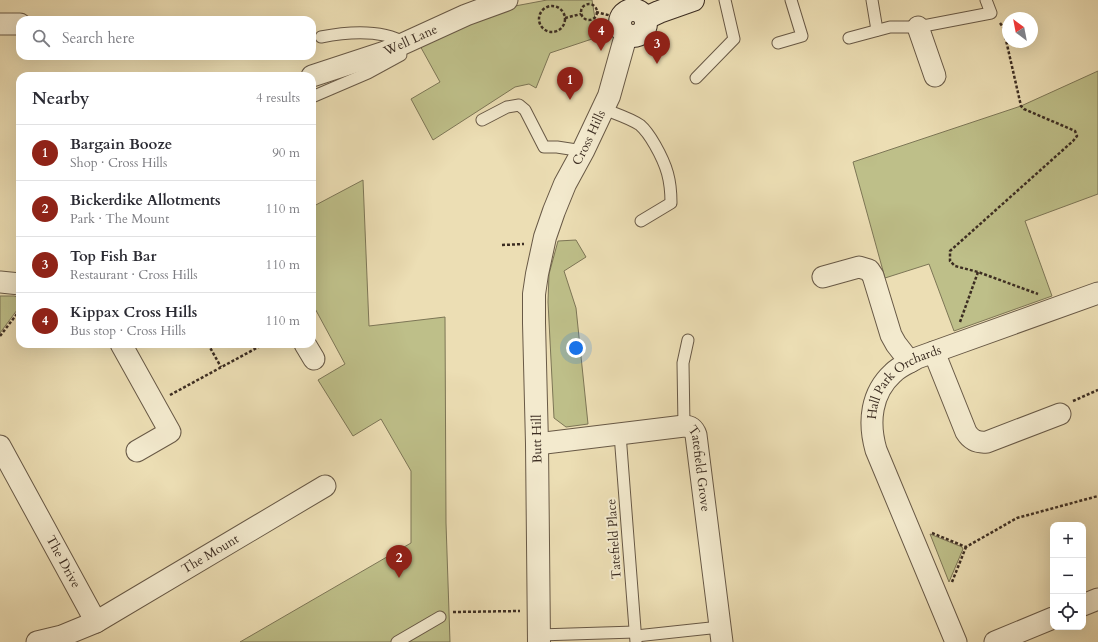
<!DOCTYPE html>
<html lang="en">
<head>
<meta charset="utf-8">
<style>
	:root { --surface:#fff; --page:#f7f7f7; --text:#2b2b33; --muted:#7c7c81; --line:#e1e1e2; --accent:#8f2418 }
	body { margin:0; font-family:Cardo,serif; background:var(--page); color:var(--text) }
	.controls { position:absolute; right:12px; bottom:12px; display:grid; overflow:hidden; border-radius:8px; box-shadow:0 4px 16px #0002 }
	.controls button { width:36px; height:36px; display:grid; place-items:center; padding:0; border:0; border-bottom:1px solid var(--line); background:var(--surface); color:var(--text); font:20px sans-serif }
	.compass { position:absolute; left:1002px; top:12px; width:36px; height:36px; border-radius:50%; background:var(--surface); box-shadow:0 4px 16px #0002; rotate:328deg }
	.you { position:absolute; left:576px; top:348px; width:14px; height:14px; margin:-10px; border:3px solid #fff; border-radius:50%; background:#1a73e8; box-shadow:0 0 0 6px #1a73e833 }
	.badge { display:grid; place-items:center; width:26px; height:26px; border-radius:50%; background:var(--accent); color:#fff; font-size:13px; font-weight:700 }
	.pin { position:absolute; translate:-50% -33px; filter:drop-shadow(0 1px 2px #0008) }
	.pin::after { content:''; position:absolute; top:21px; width:14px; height:12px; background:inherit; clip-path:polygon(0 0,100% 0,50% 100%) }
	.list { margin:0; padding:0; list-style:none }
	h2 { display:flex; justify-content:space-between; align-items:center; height:52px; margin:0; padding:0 16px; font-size:17px }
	h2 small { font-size:13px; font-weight:400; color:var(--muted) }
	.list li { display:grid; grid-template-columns:26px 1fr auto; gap:12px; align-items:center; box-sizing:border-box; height:56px; padding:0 16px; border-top:1px solid var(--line) }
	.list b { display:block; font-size:15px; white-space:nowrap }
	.list p { margin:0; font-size:13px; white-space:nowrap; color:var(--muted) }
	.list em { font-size:13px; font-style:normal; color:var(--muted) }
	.icon { flex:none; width:22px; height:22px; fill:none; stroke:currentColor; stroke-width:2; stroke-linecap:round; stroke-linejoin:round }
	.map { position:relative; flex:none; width:1098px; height:642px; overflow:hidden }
	.search { position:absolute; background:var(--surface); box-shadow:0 4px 16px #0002; left:16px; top:16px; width:300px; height:44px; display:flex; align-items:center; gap:10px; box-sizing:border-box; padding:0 14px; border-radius:12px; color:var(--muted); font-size:15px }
	.panel { position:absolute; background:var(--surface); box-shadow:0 4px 16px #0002; left:16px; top:72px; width:300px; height:276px; border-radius:12px }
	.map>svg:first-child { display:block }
	.green { fill:#bebf89; stroke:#7d7656 }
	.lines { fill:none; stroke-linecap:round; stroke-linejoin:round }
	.service-casing { stroke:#685946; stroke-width:13 }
	.minor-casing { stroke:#685946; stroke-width:23 }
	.tertiary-casing { stroke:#685946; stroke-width:24 }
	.secondary-casing { stroke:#3c2d22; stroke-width:24 }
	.path { stroke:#3c2d22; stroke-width:2.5; stroke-dasharray:3 2; stroke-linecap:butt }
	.service { stroke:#f3eace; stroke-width:11 }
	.minor { stroke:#f3eace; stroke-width:21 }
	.tertiary { stroke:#f3eace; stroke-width:22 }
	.secondary { stroke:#f3eace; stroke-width:22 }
	.labels { text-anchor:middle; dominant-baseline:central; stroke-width:4; stroke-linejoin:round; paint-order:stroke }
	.street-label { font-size:13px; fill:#3c2d22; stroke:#f3eace }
</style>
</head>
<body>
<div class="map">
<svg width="1098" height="642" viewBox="0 0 1098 642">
	<rect width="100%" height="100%" fill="#ecdeb4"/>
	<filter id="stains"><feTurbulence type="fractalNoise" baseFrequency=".005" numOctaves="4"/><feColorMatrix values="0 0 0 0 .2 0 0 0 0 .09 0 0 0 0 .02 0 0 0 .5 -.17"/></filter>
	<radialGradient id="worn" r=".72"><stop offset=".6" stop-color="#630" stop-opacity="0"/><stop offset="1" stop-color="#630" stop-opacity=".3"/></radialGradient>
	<!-- green -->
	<g class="green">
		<polygon points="547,0 592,0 598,37 550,53 536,88 529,84 515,87 433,140 411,99 440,82 419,44 515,6"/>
		<polygon points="1098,71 1098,194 1025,221 1052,296 954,331 929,264 885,278 853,162 1021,106"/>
		<polygon points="363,180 369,326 445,317 446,523 450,642 240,642 411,543 411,471 381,419 353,436 318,380 345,364 312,303 312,207"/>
		<polygon points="576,240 586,257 564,271 576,308 588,424 566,427 554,418 548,302 549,274 558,241"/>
		<polygon points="0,296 14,296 20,298 20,306 0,333"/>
		<polygon points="930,534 962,547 963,549 949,582"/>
	</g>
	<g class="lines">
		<!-- service casing -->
		<g class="service-casing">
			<g id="service">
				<polyline points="872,0 877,30"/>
				<path d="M321 37C347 32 381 29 405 43"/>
				<polyline points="849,38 890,27 918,27 991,13 986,0"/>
				<polyline points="778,43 802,36 791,0"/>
				<polyline points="696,78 734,39 725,0"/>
				<polyline points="312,97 368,73 401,55"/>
				<path d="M604 109C616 114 630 118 640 125 647 131 651 138 655 145 667 166 671 180 671 203L641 221"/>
				<polyline points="482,120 507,107 519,105 525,110 544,147 557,147 583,151"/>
				<polyline points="684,426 683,363 688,340"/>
				<polyline points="620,434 636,642"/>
				<polyline points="539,635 635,632"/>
				<polyline points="636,636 720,627"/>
				<polyline points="397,642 440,617"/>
			</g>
		</g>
		<!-- minor casing -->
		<g class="minor-casing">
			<g id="minor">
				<polyline points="0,24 20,24"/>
				<polyline points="918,27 935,76"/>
				<path id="s1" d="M312 76 385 52 466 15 507 0"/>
				<polyline points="823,277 859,267 869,270 873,276 891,335 896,344 910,362"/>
				<polyline points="0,282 20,284"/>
				<polyline points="121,344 170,432 137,451"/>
				<polyline points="305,344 314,359"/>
				<path d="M934 352 966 432C971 440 977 443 987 442L1060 414"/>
				<path id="s2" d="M537 444 684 426C690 426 694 429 696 435L722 642"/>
				<path id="s3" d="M0 446 96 622 62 636 37 642"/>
				<polyline points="1083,605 1098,599"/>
				<path id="s4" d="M96 622 325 486"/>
				<path id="s5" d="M956 642 876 450C868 422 871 393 893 373 900 366 909 363 917 358L1098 293"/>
				<polyline points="995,642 1053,618"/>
			</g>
		</g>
		<!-- tertiary casing -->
		<g class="tertiary-casing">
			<g id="tertiary">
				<path id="s6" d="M539 642 537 444 534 323V294L537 274 545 237 554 211 565 184 583 151 609 96 626 35"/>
			</g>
		</g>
		<!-- secondary casing -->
		<g class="secondary-casing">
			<g id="secondary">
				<circle cx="633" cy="23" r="13"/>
				<polyline points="646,18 659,12 693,0"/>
			</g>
		</g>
		<!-- path -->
		<g class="path">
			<circle cx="589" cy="12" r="8"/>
			<circle cx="552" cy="19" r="13"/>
			<polyline points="596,12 616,17"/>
			<polyline points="565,18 581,14"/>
			<polyline points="1000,23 1003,27 1021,106 1024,109 1075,131 1077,136 1073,141 950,251 950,261 955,266 978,272 1038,294"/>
			<polyline points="502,245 524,244"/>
			<polyline points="960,322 978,272"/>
			<polyline points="0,336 20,310"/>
			<polyline points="208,344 221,367"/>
			<polyline points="170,395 264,344"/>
			<polyline points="1073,401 1098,390"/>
			<polyline points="932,533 966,547 1017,518 1098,496"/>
			<polyline points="952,582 966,547"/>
			<polyline points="453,612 520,611"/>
		</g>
		<!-- service -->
		<use href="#service" class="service"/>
		<!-- minor -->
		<use href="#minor" class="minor"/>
		<!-- tertiary -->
		<use href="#tertiary" class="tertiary"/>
		<!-- secondary -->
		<use href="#secondary" class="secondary"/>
	</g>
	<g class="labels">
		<!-- street labels -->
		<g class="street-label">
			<text stroke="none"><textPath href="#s1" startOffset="105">Well Lane</textPath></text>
			<text stroke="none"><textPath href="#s6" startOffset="515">Cross Hills</textPath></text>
			<text stroke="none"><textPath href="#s5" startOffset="292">Hall Park Orchards</textPath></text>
			<text transform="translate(537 439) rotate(-91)">Butt Hill</text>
			<text stroke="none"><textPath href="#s2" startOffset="198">Tatefield Grove</textPath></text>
			<text transform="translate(614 539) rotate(-94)">Tatefield Place</text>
			<text stroke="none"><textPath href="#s4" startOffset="133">The Mount</textPath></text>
			<text stroke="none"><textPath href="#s3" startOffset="132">The Drive</textPath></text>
		</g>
	</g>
	<rect width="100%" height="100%" filter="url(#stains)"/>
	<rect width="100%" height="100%" fill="url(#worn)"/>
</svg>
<div class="controls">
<button>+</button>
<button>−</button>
<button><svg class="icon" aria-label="locate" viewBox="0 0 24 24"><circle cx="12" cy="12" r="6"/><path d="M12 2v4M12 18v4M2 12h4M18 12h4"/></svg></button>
</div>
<svg class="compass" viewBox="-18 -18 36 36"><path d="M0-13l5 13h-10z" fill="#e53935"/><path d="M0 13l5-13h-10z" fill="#7c7c81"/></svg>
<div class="you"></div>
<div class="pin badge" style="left:570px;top:100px">1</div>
<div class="pin badge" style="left:399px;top:578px">2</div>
<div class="pin badge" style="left:657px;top:64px">3</div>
<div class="pin badge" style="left:601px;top:51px">4</div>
<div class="search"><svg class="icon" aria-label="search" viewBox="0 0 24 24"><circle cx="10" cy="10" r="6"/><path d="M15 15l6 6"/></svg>Search here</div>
<section class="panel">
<h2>Nearby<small>4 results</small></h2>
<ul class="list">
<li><span class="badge">1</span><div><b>Bargain Booze</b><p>Shop · Cross Hills</p></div><em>90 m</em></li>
<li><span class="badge">2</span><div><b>Bickerdike Allotments</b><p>Park · The Mount</p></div><em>110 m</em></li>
<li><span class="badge">3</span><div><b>Top Fish Bar</b><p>Restaurant · Cross Hills</p></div><em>110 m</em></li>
<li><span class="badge">4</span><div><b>Kippax Cross Hills</b><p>Bus stop · Cross Hills</p></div><em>110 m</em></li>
</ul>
</section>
</div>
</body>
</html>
